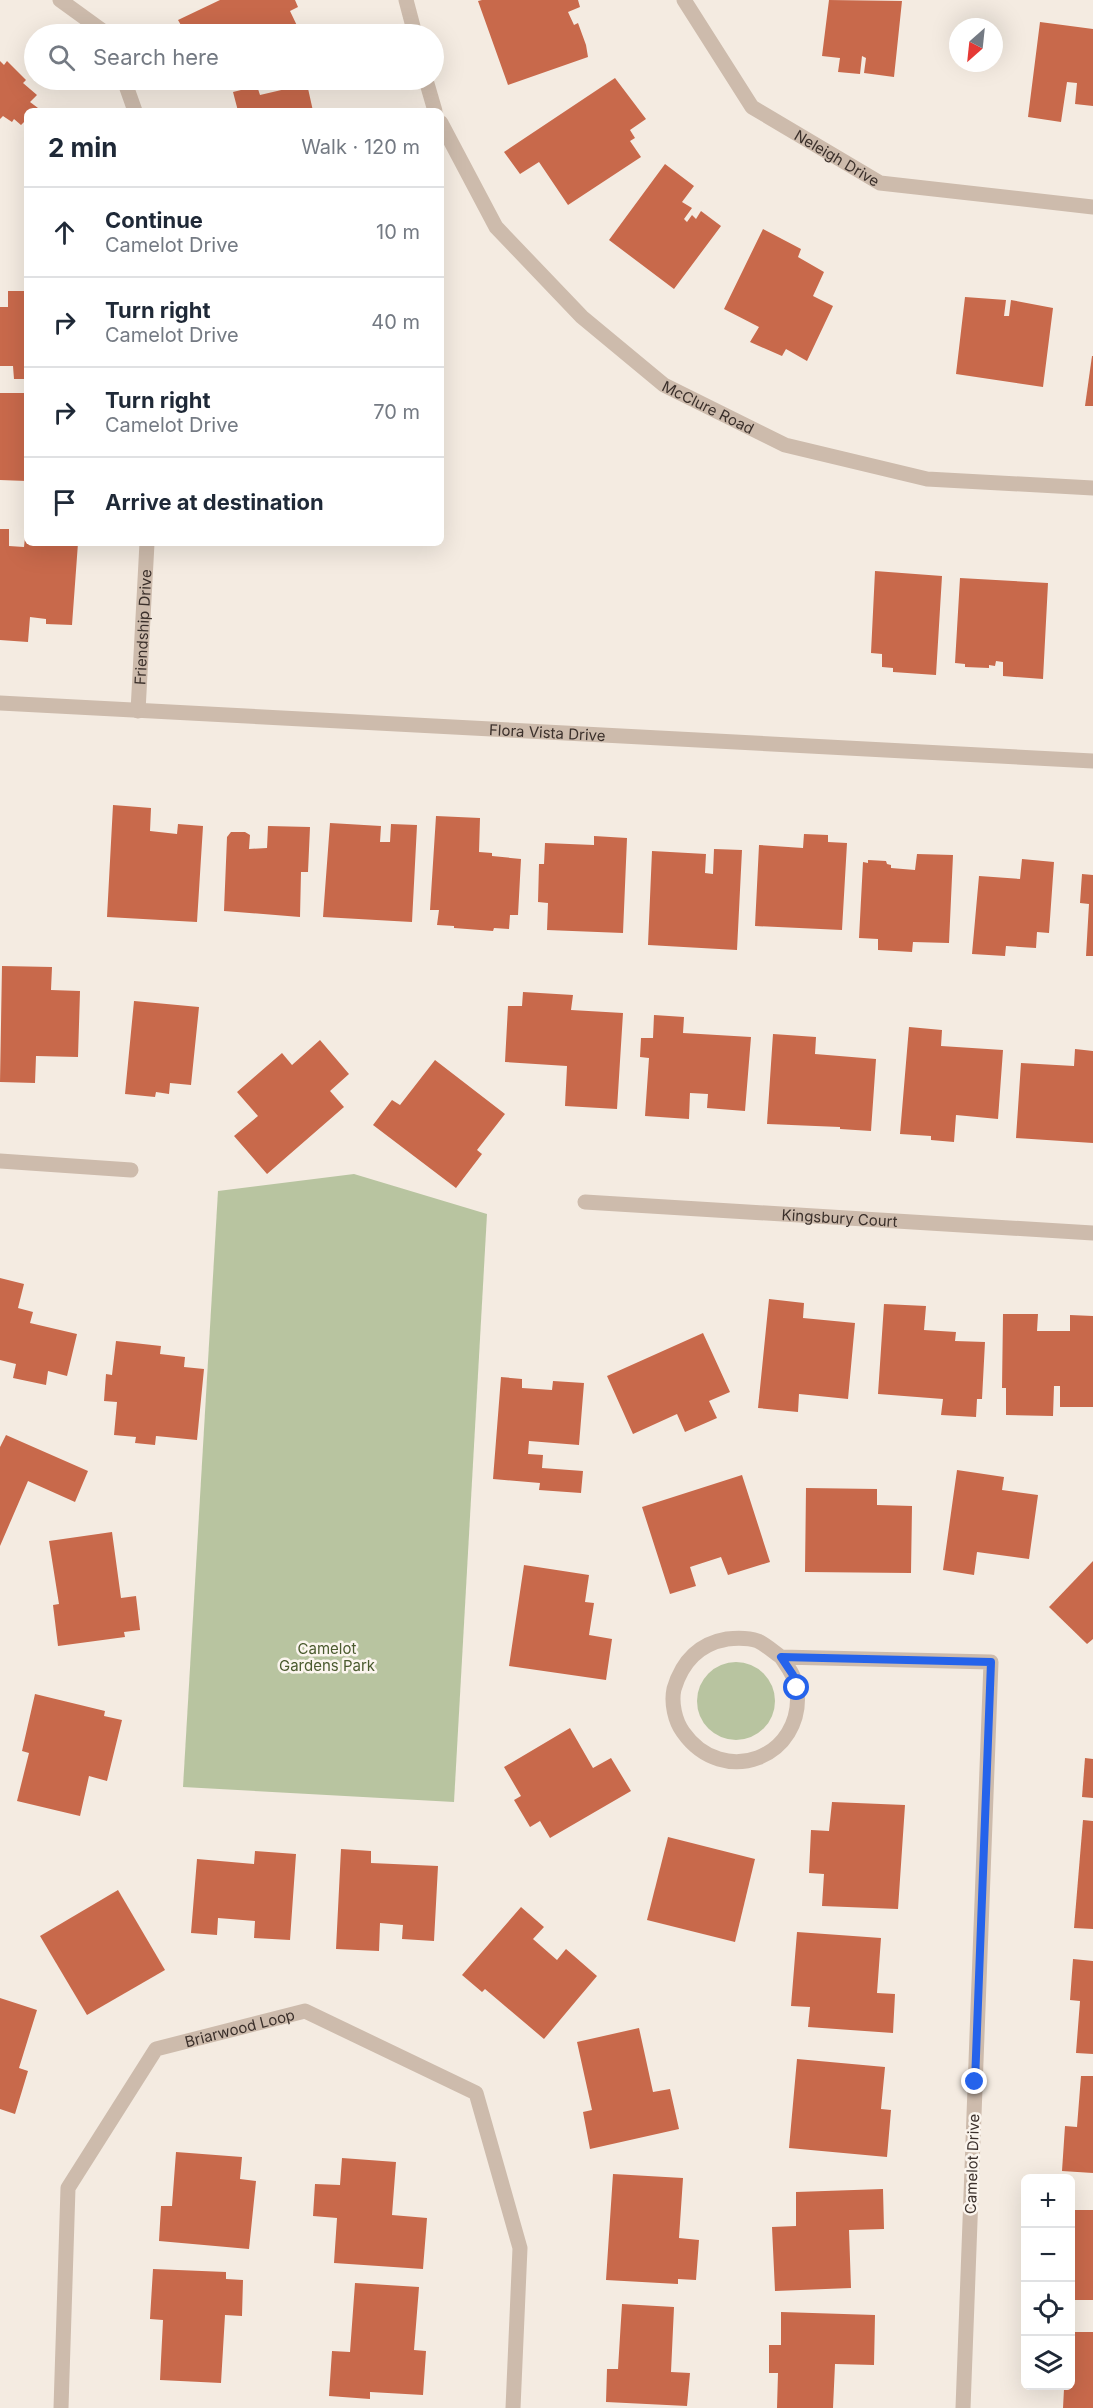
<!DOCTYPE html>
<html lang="en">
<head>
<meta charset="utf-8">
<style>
	:root { --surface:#fff; --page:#f6f6f7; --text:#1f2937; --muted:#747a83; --line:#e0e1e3 }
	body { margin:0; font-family:Inter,sans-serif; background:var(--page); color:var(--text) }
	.controls { position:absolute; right:18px; bottom:18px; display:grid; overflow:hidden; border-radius:9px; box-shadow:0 6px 24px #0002 }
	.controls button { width:54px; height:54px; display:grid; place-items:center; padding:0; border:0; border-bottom:2px solid var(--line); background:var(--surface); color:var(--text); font:30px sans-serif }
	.compass { position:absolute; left:949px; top:18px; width:54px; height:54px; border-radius:50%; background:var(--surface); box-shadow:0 6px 24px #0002; rotate:207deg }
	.stop { position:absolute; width:18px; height:18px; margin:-14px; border:4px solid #2563eb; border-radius:50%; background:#fff }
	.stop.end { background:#2563eb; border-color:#fff; box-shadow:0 2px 6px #0008 }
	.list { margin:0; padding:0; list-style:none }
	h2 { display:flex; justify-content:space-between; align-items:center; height:78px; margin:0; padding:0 24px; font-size:26px }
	h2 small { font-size:20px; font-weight:400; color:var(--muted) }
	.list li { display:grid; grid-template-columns:39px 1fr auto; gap:18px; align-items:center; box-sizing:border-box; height:90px; padding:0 24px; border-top:2px solid var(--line) }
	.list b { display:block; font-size:22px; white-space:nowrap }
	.list p { margin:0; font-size:20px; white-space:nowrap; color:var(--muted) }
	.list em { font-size:20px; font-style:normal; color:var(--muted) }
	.icon { flex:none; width:33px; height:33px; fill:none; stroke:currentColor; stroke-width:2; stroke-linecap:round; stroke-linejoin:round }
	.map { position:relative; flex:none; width:1093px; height:2408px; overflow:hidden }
	.search { position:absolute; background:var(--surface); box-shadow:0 6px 24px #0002; left:24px; top:24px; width:420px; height:66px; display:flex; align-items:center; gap:15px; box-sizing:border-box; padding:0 21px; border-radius:33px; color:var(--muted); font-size:22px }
	.panel { position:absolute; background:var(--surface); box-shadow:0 6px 24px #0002; left:24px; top:108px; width:420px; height:438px; border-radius:9px }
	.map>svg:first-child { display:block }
	.green { fill:#b8c4a0 }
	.building { fill:#c8694b }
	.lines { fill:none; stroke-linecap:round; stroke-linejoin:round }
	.minor { stroke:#cdbbac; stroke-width:15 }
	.route { stroke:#2563eb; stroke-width:8 }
	.labels { text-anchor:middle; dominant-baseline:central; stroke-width:5; stroke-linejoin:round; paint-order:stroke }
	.street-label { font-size:15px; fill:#3b302b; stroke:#fbf5ee }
	.park-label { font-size:15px; fill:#4a5a2e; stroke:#fbf5ee }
</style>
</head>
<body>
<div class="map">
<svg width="1093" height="2408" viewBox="0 0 1093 2408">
	<rect width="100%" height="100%" fill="#f4ebe1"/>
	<!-- green -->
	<g class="green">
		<polygon points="354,1174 487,1214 454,1802 183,1787 218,1191"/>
		<circle cx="736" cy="1701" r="39"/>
	</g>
	<!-- building -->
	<g class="building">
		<polygon points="220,0 295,0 298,7 290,11 301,34 186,34 178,20"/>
		<polygon points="482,0 578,0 580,7 568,12 574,25 578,23 586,45 588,57 508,85 478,1"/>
		<polygon points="829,0 902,1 894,77 864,73 866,58 862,56 860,74 838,72 840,58 822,56"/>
		<polygon points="1040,22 1093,29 1093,106 1075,104 1077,83 1067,82 1061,122 1028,117"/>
		<polygon points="0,61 4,65 7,61 26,80 23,83 37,95 30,102 38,108 35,111 27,111 27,119 21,125 14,119 12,122 3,116 0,119"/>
		<polygon points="615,78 646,119 630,130 635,138 630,141 641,157 568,205 539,162 520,174 504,152"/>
		<polygon points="307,84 313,111 238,111 233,92 257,86 260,95"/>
		<polygon points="665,164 694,186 682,202 692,208 684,219 687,222 692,215 696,219 701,211 721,226 674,289 609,240"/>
		<polygon points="763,229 801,249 798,257 824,272 813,296 833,306 807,361 786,349 782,356 750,342 759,327 724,309"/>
		<polygon points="8,291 27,291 27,379 14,379 13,366 0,366 0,307 8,307"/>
		<polygon points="965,297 1006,300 1004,316 1009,316 1011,300 1053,308 1043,387 956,374"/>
		<polygon points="1092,356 1093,356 1093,406 1085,406"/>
		<polygon points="0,393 27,393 27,481 0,480"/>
		<polygon points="0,529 9,529 9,546 24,547 25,537 27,537 27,543 78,543 72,625 46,624 46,619 30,617 28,642 0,640"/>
		<polygon points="875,571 942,576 936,675 893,672 893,668 882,667 882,654 871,653"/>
		<polygon points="960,578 1048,583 1043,679 1003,676 1003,662 996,661 995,666 989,665 989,668 965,667 965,664 955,663"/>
		<polygon points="113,805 151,808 150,831 177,834 178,824 203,826 197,922 107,917"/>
		<polygon points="436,816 480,818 479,852 492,853 492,856 521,859 518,915 510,915 509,929 494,928 493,931 454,928 454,926 437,925 439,910 430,910"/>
		<polygon points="330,823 381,826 380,842 390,842 391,824 417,825 412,922 323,917"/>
		<polygon points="268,826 310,827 308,872 301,872 300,917 224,911 227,837 231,832 245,832 250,835 249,849 267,848"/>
		<polygon points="804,834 828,835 828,842 847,843 842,930 755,926 759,845 803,848"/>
		<polygon points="594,836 627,838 623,933 547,930 548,903 538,902 539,864 544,864 545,843 594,845"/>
		<polygon points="714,849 742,850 737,950 648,945 652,851 706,854 705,873 713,874"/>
		<polygon points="917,854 953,855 949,943 913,942 912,952 878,950 878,939 859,938 863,862 868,863 868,860 886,861 887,864 891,865 891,868 915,870"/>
		<polygon points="1022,859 1054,862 1049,933 1037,932 1036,948 1006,946 1005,956 972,954 979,876 1020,879"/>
		<polygon points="1082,874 1093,875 1093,956 1086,956 1089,904 1080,903"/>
		<polygon points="2,966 52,967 51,990 80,991 78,1057 36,1056 35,1083 0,1082"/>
		<polygon points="523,992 573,995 571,1010 623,1013 617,1109 565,1106 567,1066 505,1062 508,1006 522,1006"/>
		<polygon points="134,1001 199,1007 191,1085 170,1083 169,1094 156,1092 155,1097 125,1094"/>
		<polygon points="654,1015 684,1017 683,1033 751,1037 745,1111 707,1108 708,1094 690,1093 689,1119 645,1116 649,1058 640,1057 641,1038 653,1038"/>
		<polygon points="909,1027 942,1030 941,1046 1003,1050 998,1119 956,1115 954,1142 931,1140 931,1136 900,1134"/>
		<polygon points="773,1034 816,1037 815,1054 876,1059 871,1131 840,1129 840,1127 767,1124"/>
		<polygon points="320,1040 349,1074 330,1091 344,1107 267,1174 234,1136 258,1116 237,1092 282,1053 292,1065"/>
		<polygon points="1075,1049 1093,1051 1093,1143 1016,1138 1021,1063 1074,1066"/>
		<polygon points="435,1060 505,1114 477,1150 482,1154 456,1188 373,1125 392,1100 400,1105"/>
		<polygon points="0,1278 24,1284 18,1308 33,1312 30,1323 77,1334 67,1376 48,1371 46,1385 13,1378 16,1364 0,1360"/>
		<polygon points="769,1299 804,1303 803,1318 855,1323 848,1399 799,1394 798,1412 758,1408"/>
		<polygon points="884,1304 926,1306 924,1330 956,1332 955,1341 985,1342 982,1399 977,1399 976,1417 941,1415 943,1399 878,1394"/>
		<polygon points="1003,1314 1038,1314 1037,1331 1070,1331 1070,1315 1093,1316 1093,1407 1060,1407 1060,1386 1054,1386 1053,1416 1006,1415 1006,1388 1002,1388"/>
		<polygon points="703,1333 730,1392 709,1401 717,1418 685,1432 677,1414 633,1434 607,1376"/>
		<polygon points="116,1341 161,1346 160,1354 185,1357 184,1367 204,1369 197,1440 156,1436 155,1445 135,1443 136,1437 114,1435 117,1402 104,1401 106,1374 112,1375"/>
		<polygon points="501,1377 522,1379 522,1388 552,1390 553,1381 584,1383 579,1445 529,1441 528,1454 543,1455 542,1468 583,1471 581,1493 539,1490 540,1483 493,1479"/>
		<polygon points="6,1435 88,1471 75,1502 28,1481 0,1546 0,1447"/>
		<polygon points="957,1470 1004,1477 1002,1490 1038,1495 1029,1559 977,1552 974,1575 943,1570"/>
		<polygon points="742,1475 770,1562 728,1575 721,1557 690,1567 696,1586 670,1594 642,1507"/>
		<polygon points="806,1488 877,1489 877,1505 912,1506 911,1573 805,1572"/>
		<polygon points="112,1532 121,1598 136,1596 140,1630 124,1632 125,1637 58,1646 53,1605 59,1604 49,1541"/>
		<polygon points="1093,1561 1093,1639 1087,1644 1049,1607"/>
		<polygon points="524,1565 589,1575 585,1602 594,1603 589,1635 612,1639 606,1680 509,1666"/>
		<polygon points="35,1694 105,1711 104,1716 122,1720 107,1781 89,1776 80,1816 17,1801 29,1753 22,1751"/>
		<polygon points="570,1728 593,1768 611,1758 631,1791 550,1838 540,1821 530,1827 514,1800 521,1796 504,1767"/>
		<polygon points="1085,1758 1093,1759 1093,1798 1082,1797"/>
		<polygon points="832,1802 905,1805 898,1909 822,1906 824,1874 809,1873 811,1830 829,1831"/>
		<polygon points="1083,1820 1093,1821 1093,1929 1074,1928"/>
		<polygon points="668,1837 755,1859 735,1942 647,1920"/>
		<polygon points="341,1849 371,1851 371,1863 438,1866 434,1941 402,1939 403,1925 380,1923 379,1951 336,1949"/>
		<polygon points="255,1851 296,1854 290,1940 254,1938 255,1921 218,1918 217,1935 191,1933 197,1859 254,1864"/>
		<polygon points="118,1890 165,1970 87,2015 40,1936"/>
		<polygon points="521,1907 544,1927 533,1939 557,1960 566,1949 597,1976 544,2039 485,1989 482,1992 462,1975"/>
		<polygon points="797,1932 881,1938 877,1993 895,1994 893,2033 808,2027 810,2007 791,2006"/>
		<polygon points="1073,1959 1093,1961 1093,2054 1076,2053 1080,2001 1070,2000"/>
		<polygon points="0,1998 37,2010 19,2068 28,2071 15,2114 0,2109"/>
		<polygon points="639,2028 653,2092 670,2089 679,2129 590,2149 583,2112 592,2110 577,2042"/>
		<polygon points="797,2059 885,2067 881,2109 891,2110 887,2157 789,2148"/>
		<polygon points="1081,2076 1093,2076 1093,2173 1062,2171 1065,2126 1077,2127"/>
		<polygon points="176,2152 242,2157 240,2179 256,2181 249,2249 159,2241 161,2206 172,2206"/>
		<polygon points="342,2158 396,2162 392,2215 427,2218 423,2269 334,2263 337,2218 313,2216 315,2184 340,2185"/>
		<polygon points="613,2174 683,2178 679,2238 699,2240 696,2280 678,2279 678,2284 606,2280"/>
		<polygon points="883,2189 884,2229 849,2230 851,2288 775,2291 772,2227 796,2226 796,2192"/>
		<polygon points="1071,2210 1093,2210 1093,2300 1070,2300"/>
		<polygon points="153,2269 226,2272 226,2279 243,2280 242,2316 225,2315 221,2383 160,2380 163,2320 150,2319"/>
		<polygon points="355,2283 419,2287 414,2350 426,2351 423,2395 370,2392 370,2399 329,2396 332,2351 350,2352"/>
		<polygon points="622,2304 674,2307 671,2372 690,2373 687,2406 606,2402 607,2369 618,2369"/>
		<polygon points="781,2312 875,2315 874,2365 835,2364 833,2408 777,2408 778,2373 769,2373 769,2345 781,2345"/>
		<polygon points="1070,2332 1093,2332 1093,2408 1063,2408 1064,2389 1051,2389 1052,2386 1070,2386"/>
	</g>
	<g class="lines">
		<!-- minor -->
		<g class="minor">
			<polyline points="60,0 107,34"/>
			<polyline points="406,0 415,34"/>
			<path id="s1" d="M684 0 752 107 880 183 1093 207"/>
			<polyline points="124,80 135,111"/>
			<polyline points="426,80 435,111"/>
			<path id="s2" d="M441 123 496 227 582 317 664 385 785 445 927 479 1093 488"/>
			<path id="s3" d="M0 703 1093 761"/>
			<path id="s4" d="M138 711 147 543"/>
			<polyline points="0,1161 131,1170"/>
			<path id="s5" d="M585 1202 1093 1233"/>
			<path d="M781 1657C787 1666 796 1677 797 1689 805 1758 723 1789 683 1732 675 1721 671 1703 674 1689 682 1662 698 1644 727 1639 736 1638 749 1638 758 1641 766 1645 774 1652 781 1657L991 1662 963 2408"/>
			<path id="s6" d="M61 2408 68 2188 156 2049 305 2011 476 2093 520 2248 513 2408"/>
		</g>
	</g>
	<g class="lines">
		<!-- route -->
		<polyline class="route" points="797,1688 793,1675 781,1657 991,1662 975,2082"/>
	</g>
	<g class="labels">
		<!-- street labels -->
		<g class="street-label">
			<text stroke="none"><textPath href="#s1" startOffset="226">Neleigh Drive</textPath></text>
			<text stroke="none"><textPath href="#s2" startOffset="398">McClure Road</textPath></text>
			<text stroke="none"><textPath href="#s4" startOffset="84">Friendship Drive</textPath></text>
			<text stroke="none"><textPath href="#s3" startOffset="548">Flora Vista Drive</textPath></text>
			<text stroke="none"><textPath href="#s5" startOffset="255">Kingsbury Court</textPath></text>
			<text stroke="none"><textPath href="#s6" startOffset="471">Briarwood Loop</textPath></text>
			<text transform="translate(972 2164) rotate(-88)">Camelot Drive</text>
		</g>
		<!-- park labels -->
		<g class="park-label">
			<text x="327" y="1648">Camelot<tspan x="327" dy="17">Gardens Park</tspan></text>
		</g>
	</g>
</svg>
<div class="controls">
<button>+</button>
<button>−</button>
<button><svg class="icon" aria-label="locate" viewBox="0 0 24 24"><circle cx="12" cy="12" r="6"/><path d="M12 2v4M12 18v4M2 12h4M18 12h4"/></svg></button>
<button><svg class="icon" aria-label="layers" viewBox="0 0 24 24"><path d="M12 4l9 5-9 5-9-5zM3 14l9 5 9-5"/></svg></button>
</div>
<svg class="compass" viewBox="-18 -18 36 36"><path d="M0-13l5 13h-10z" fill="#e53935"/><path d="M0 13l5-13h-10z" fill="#747a83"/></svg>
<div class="stop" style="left:797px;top:1688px"></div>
<div class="stop end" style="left:975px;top:2082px"></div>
<div class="search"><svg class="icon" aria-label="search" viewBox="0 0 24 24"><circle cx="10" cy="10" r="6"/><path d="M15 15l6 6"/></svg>Search here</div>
<section class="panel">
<h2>2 min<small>Walk · 120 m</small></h2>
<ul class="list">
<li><svg class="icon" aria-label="ahead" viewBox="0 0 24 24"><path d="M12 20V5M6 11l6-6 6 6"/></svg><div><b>Continue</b><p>Camelot Drive</p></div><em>10 m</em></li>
<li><svg class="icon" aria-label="right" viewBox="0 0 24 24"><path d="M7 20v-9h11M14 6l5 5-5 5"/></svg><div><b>Turn right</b><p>Camelot Drive</p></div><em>40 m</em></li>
<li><svg class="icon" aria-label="right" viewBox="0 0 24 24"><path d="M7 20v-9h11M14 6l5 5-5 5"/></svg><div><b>Turn right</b><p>Camelot Drive</p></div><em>70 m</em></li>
<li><svg class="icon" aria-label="arrive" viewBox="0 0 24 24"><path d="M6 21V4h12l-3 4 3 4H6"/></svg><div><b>Arrive at destination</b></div></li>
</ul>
</section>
</div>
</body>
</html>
